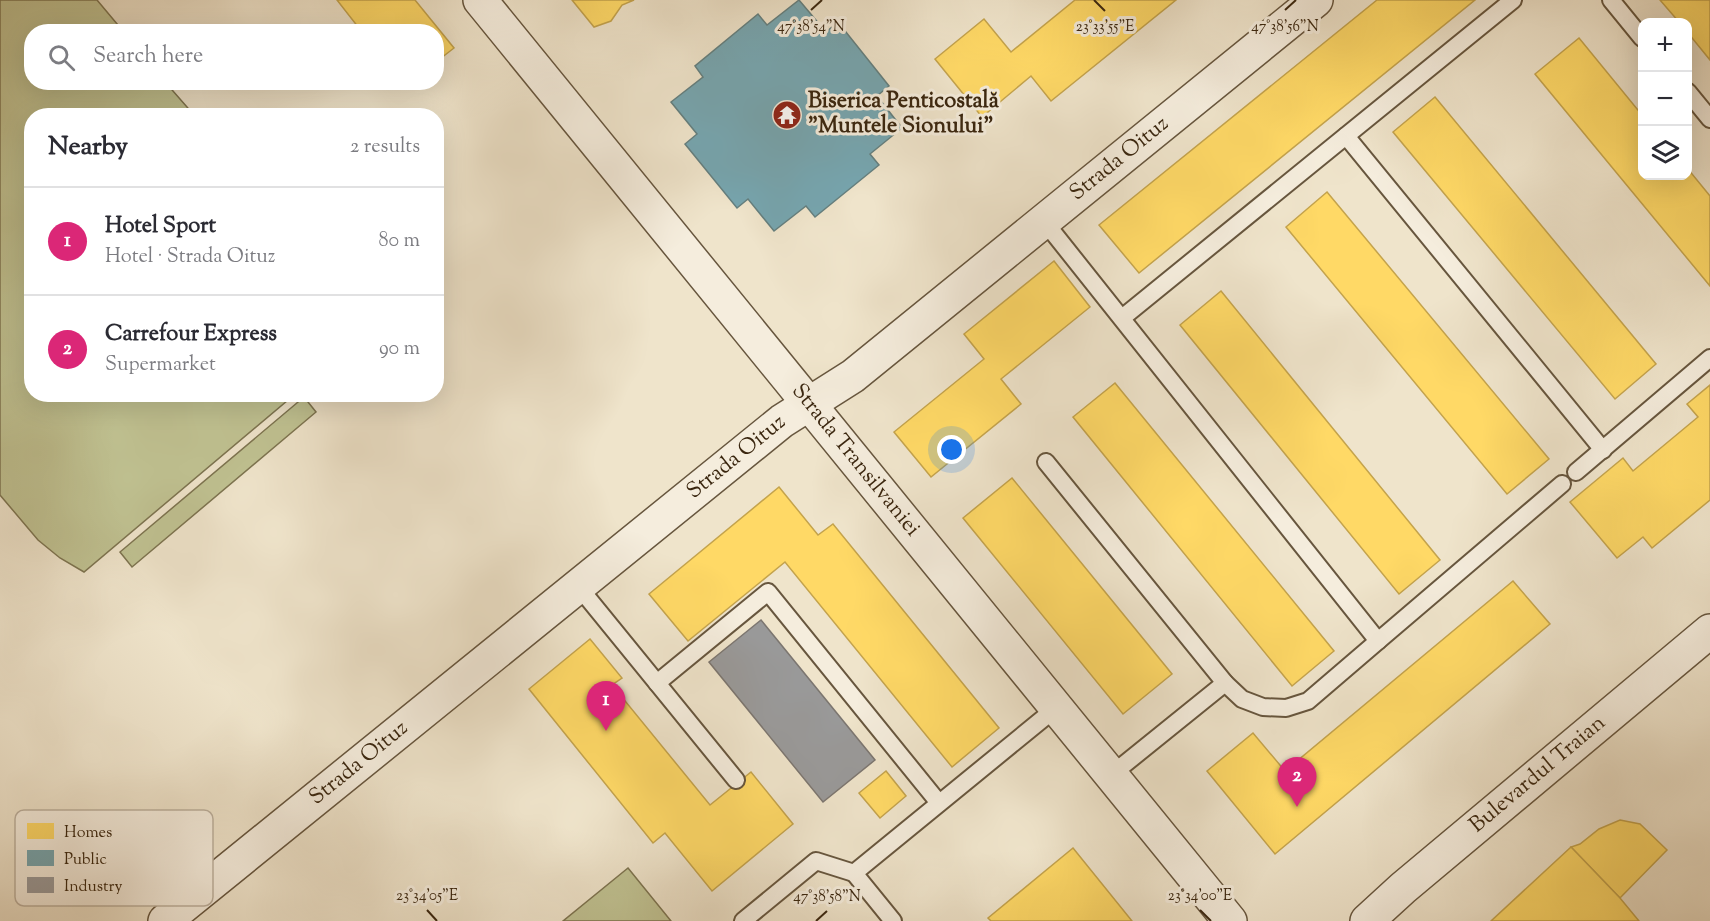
<!DOCTYPE html>
<html lang="en">
<head>
<meta charset="utf-8">
<style>
	:root { --surface:#fff; --page:#f2f2f3; --text:#2b2b33; --muted:#7c7c81; --line:#e1e1e2; --accent:#db2777 }
	body { margin:0; font-family:"Sorts Mill Goudy",serif; background:var(--page); color:var(--text) }
	.controls { position:absolute; right:18px; top:18px; display:grid; overflow:hidden; border-radius:12px; box-shadow:0 6px 24px #0002 }
	.controls button { width:54px; height:54px; display:grid; place-items:center; padding:0; border:0; border-bottom:2px solid var(--line); background:var(--surface); color:var(--text); font:30px sans-serif }
	.you { position:absolute; left:952px; top:450px; width:21px; height:21px; margin:-15px; border:4px solid #fff; border-radius:50%; background:#1a73e8; box-shadow:0 0 0 9px #1a73e833 }
	.badge { display:grid; place-items:center; width:39px; height:39px; border-radius:50%; background:var(--accent); color:#fff; font-size:20px; font-weight:700 }
	.pin { position:absolute; translate:-50% -50px; filter:drop-shadow(0 2px 3px #0008) }
	.pin::after { content:''; position:absolute; top:32px; width:21px; height:18px; background:inherit; clip-path:polygon(0 0,100% 0,50% 100%) }
	.list { margin:0; padding:0; list-style:none }
	h2 { display:flex; justify-content:space-between; align-items:center; height:78px; margin:0; padding:0 24px; font-size:26px }
	h2 small { font-size:20px; font-weight:400; color:var(--muted) }
	.list li { display:grid; grid-template-columns:39px 1fr auto; gap:18px; align-items:center; box-sizing:border-box; height:108px; padding:0 24px; border-top:2px solid var(--line) }
	.list b { display:block; font-size:22px; white-space:nowrap }
	.list p { margin:0; font-size:20px; white-space:nowrap; color:var(--muted) }
	.list em { font-size:20px; font-style:normal; color:var(--muted) }
	.icon { flex:none; width:33px; height:33px; fill:none; stroke:currentColor; stroke-width:2; stroke-linecap:round; stroke-linejoin:round }
	.map { position:relative; flex:none; width:1710px; height:921px; overflow:hidden }
	.search { position:absolute; background:var(--surface); box-shadow:0 6px 24px #0002; left:24px; top:24px; width:420px; height:66px; display:flex; align-items:center; gap:15px; box-sizing:border-box; padding:0 21px; border-radius:24px; color:var(--muted); font-size:22px }
	.panel { position:absolute; background:var(--surface); box-shadow:0 6px 24px #0002; left:24px; top:108px; width:420px; height:294px; border-radius:24px }
	.map>svg:first-child { display:block }
	.green { fill:#c0c292; stroke:#7d7450; stroke-width:1.5 }
	.homes { fill:#ffd966; stroke:#c4a34c; stroke-width:1.5 }
	.public { fill:#76a5af; stroke:#647f7f; stroke-width:1.5 }
	.industry { fill:#999; stroke:#7c7670; stroke-width:1.5 }
	.lines { fill:none; stroke-linecap:round; stroke-linejoin:round }
	.service-casing { stroke:#67563e; stroke-width:20 }
	.minor-casing { stroke:#67563e; stroke-width:36 }
	.tertiary-casing { stroke:#67563e; stroke-width:36 }
	.service { stroke:#f5eddd; stroke-width:16 }
	.minor { stroke:#f5eddd; stroke-width:33 }
	.tertiary { stroke:#f5eddd; stroke-width:33 }
	.ticks { fill:none; stroke:#3a260f; stroke-width:2 }
	.labels { text-anchor:middle; dominant-baseline:central; stroke-width:6; stroke-linejoin:round; paint-order:stroke }
	.poi-label { font-size:22px; font-weight:bold; fill:#3a260f; stroke:#f5eddd; text-anchor:start }
	.street-label { font-size:22px; fill:#3a260f; stroke:#f5eddd }
	.key { fill:#f5eddd; stroke:#bdb19f; stroke-width:1.5 }
	.key-label { font-size:16px; fill:#3a260f }
	.ticks-label { font-size:15px; text-anchor:middle; fill:#3a260f; stroke:#f5eddd; stroke-width:6; stroke-linejoin:round; paint-order:stroke }
</style>
</head>
<body>
<div class="map">
<svg width="1710" height="921" viewBox="0 0 1710 921">
	<rect width="100%" height="100%" fill="#efe4cb"/>
	<filter id="stains"><feTurbulence type="fractalNoise" baseFrequency=".00333" numOctaves="4"/><feColorMatrix values="0 0 0 0 .2 0 0 0 0 .09 0 0 0 0 .02 0 0 0 .5 -.17"/></filter>
	<radialGradient id="worn" r=".72"><stop offset=".6" stop-color="#630" stop-opacity="0"/><stop offset="1" stop-color="#630" stop-opacity=".3"/></radialGradient>
	<!-- green -->
	<g class="green">
		<polygon points="0,0 97,0 123,31 32,32 32,82 166,83 194,115 32,116 32,394 294,395 84,572 60,558 38,540 0,495"/>
		<polygon points="304,397 316,412 132,567 120,552"/>
		<polygon points="628,868 671,921 563,921"/>
	</g>
	<!-- homes -->
	<g class="homes">
		<polygon points="337,0 415,0 454,48 436,62 436,32 362,32"/>
		<polygon points="572,0 634,0 622,5 611,21 594,27"/>
		<polygon points="1075,0 1176,0 1051,101 1031,76 982,117 935,59 984,19 1011,52"/>
		<polygon points="1377,0 1475,0 1139,273 1099,225"/>
		<polygon points="1660,0 1710,0 1710,60 1688,33 1688,22 1679,22"/>
		<polygon points="1579,38 1642,115 1642,176 1688,176 1688,169 1710,196 1710,286 1535,74"/>
		<polygon points="1435,97 1656,364 1615,399 1393,132"/>
		<polygon points="1327,192 1549,459 1507,494 1286,227"/>
		<polygon points="1054,261 1090,307 1001,379 1021,404 931,477 894,432 984,359 964,334"/>
		<polygon points="1221,291 1440,560 1399,594 1180,325"/>
		<polygon points="1115,383 1334,651 1292,686 1073,417"/>
		<polygon points="1710,385 1710,500 1652,548 1643,537 1617,558 1570,502 1623,458 1633,471 1698,417 1687,404"/>
		<polygon points="1012,478 1172,674 1123,714 963,518"/>
		<polygon points="779,487 818,535 833,524 999,728 952,767 785,562 688,641 649,594"/>
		<polygon points="1513,581 1550,624 1275,854 1207,771 1253,733 1285,771"/>
		<polygon points="590,639 622,678 612,685 710,805 751,772 793,824 712,891 665,833 653,843 529,689"/>
		<polygon points="886,771 906,796 880,818 859,793"/>
		<polygon points="1620,820 1640,824 1667,850 1620,898 1571,847 1580,844 1599,829"/>
		<polygon points="1571,847 1620,898 1639,921 1491,921"/>
		<polygon points="1073,848 1132,921 991,921 988,918"/>
	</g>
	<!-- public -->
	<polygon class="public" points="799,0 826,32 838,22 889,86 877,96 902,128 870,154 879,165 815,217 806,206 774,231 748,199 737,208 685,144 697,134 671,102 703,77 695,66 758,14 767,25"/>
	<!-- industry -->
	<polygon class="industry" points="761,620 875,760 823,802 709,662"/>
	<g class="lines">
		<!-- service casing -->
		<g class="service-casing">
			<g id="service">
				<polyline points="1611,0 1642,38"/>
				<polyline points="1688,92 1710,119"/>
				<polyline points="1346,136 1603,450"/>
				<polyline points="1044,221 1378,641 1308,701 1286,708 1263,707 1242,699 1225,683 1111,775"/>
				<polyline points="1122,318 1513,0"/>
				<polyline points="1046,462 1225,683"/>
				<polyline points="1576,472 1710,358"/>
				<polyline points="578,586 657,683 768,592 939,803"/>
				<polyline points="1378,641 1562,484"/>
				<polyline points="657,683 736,780"/>
				<polyline points="743,921 816,861 854,873"/>
				<polyline points="893,921 854,873 1056,708"/>
			</g>
		</g>
		<!-- minor casing -->
		<g class="minor-casing">
			<g id="minor">
				<path id="s1" d="M480 0 1230 921"/>
				<path id="s2" d="M165 921 782 421 853 376 1316 0"/>
			</g>
		</g>
		<!-- tertiary casing -->
		<g class="tertiary-casing">
			<g id="tertiary">
				<path id="s3" d="M1367 921 1403 888 1710 631"/>
			</g>
		</g>
		<!-- service -->
		<use href="#service" class="service"/>
		<!-- minor -->
		<use href="#minor" class="minor"/>
		<!-- tertiary -->
		<use href="#tertiary" class="tertiary"/>
	</g>
	<!-- ticks -->
	<path class="ticks" d="M1094 0 1105 11M811 10 822 0M1285 10 1296 0M427 910 437 921M1200 910 1211 921M816 921 827 911"/>
	<!-- icons -->
	<defs>
		<g id="temple-disc" transform="scale(1.5)"><circle r="9.5" fill="#8f2418" stroke="#f5eddd"/><path d="M0-6L5-2H3V0L6.5 2.5H4V6H1.5V3h-3V6H-4V2.5H-6.5L-3 0V-2H-5Z" fill="#fff"/></g>
	</defs>
	<g fill-rule="evenodd">
		<use href="#temple-disc" x="787" y="115"/>
	</g>
	<g class="labels">
		<!-- poi labels -->
		<g class="poi-label">
			<text x="808" y="102">Biserica Penticostală<tspan x="808" dy="25">"Muntele Sionului"</tspan></text>
		</g>
		<!-- street labels -->
		<g class="street-label">
			<text stroke="none"><textPath href="#s2" startOffset="1222">Strada Oituz</textPath></text>
			<text stroke="none"><textPath href="#s2" startOffset="736">Strada Oituz</textPath></text>
			<text stroke="none"><textPath href="#s1" startOffset="594">Strada Transilvaniei</textPath></text>
			<text stroke="none"><textPath href="#s2" startOffset="250">Strada Oituz</textPath></text>
			<text stroke="none"><textPath href="#s3" startOffset="225">Bulevardul Traian</textPath></text>
		</g>
	</g>
	<!-- legend -->
	<rect x="15" y="810" width="198" height="96" rx="9" class="key"/>
	<rect x="27" y="823" width="27" height="16" fill="#ffd966"/>
	<rect x="27" y="850" width="27" height="16" fill="#76a5af"/>
	<rect x="27" y="877" width="27" height="16" fill="#999"/>
	<g class="key-label">
		<text x="64" y="837">Homes</text>
		<text x="64" y="864">Public</text>
		<text x="64" y="891">Industry</text>
	</g>
	<g class="ticks-label">
		<text x="811" y="31">47°38'54"N</text>
		<text x="1285" y="31">47°38'56"N</text>
		<text x="1105" y="31">23°33'55"E</text>
		<text x="427" y="900">23°34'05"E</text>
		<text x="1200" y="900">23°34'00"E</text>
		<text x="827" y="901">47°38'58"N</text>
	</g>
	<rect width="100%" height="100%" filter="url(#stains)"/>
	<rect width="100%" height="100%" fill="url(#worn)"/>
</svg>
<div class="controls">
<button>+</button>
<button>−</button>
<button><svg class="icon" aria-label="layers" viewBox="0 0 24 24"><path d="M12 4l9 5-9 5-9-5zM3 14l9 5 9-5"/></svg></button>
</div>
<div class="you"></div>
<div class="pin badge" style="left:606px;top:731px">1</div>
<div class="pin badge" style="left:1297px;top:807px">2</div>
<div class="search"><svg class="icon" aria-label="search" viewBox="0 0 24 24"><circle cx="10" cy="10" r="6"/><path d="M15 15l6 6"/></svg>Search here</div>
<section class="panel">
<h2>Nearby<small>2 results</small></h2>
<ul class="list">
<li><span class="badge">1</span><div><b>Hotel Sport</b><p>Hotel · Strada Oituz</p></div><em>80 m</em></li>
<li><span class="badge">2</span><div><b>Carrefour Express</b><p>Supermarket</p></div><em>90 m</em></li>
</ul>
</section>
</div>
</body>
</html>
